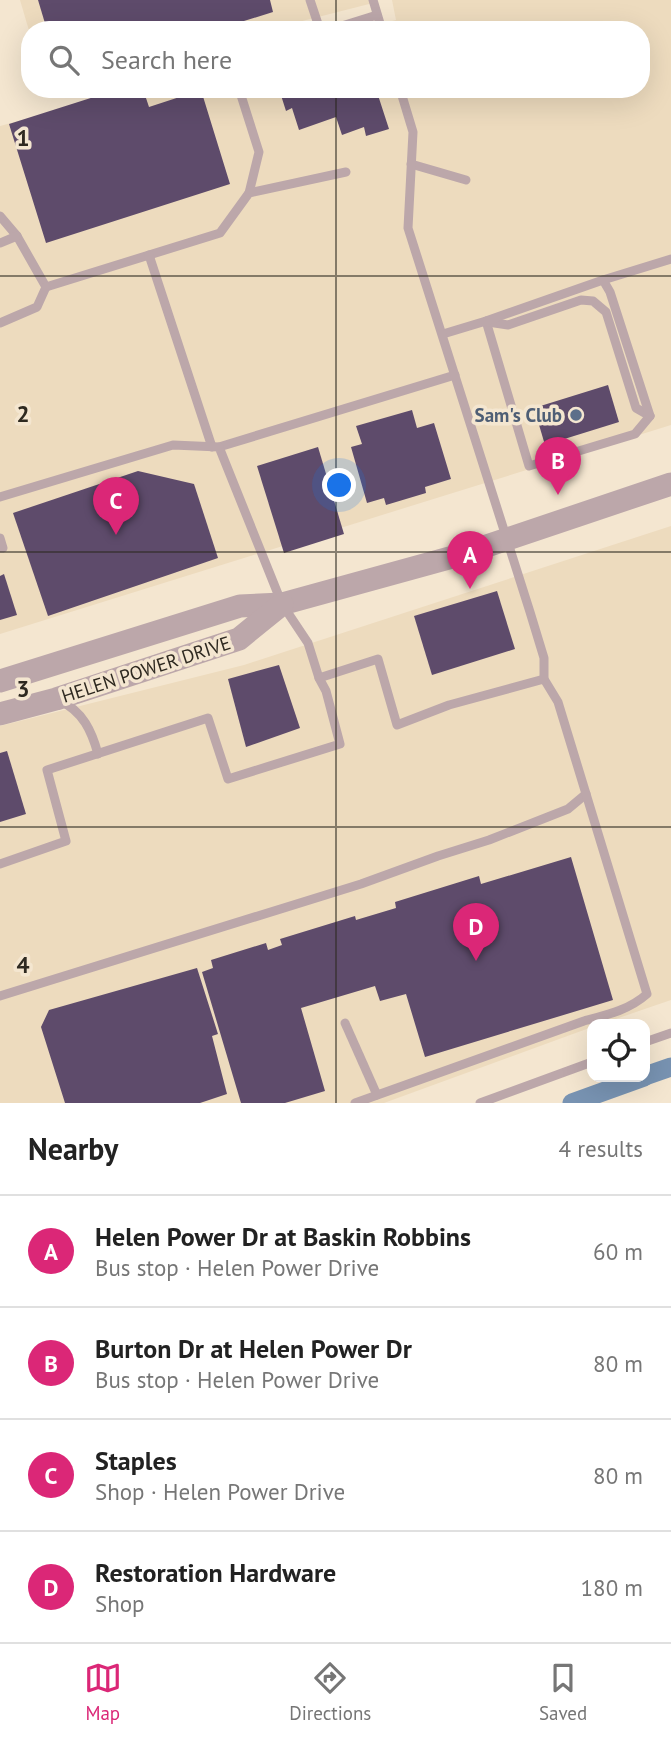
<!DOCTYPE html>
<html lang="en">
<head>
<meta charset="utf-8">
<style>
	:root { --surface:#fff; --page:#f2f2f2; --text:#222; --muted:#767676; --line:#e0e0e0; --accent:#db2777 }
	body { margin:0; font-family:"PT Sans",sans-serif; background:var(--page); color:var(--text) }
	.controls { position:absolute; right:21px; bottom:21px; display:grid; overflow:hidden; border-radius:14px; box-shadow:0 7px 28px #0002 }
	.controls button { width:63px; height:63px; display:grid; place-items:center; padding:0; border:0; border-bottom:2px solid var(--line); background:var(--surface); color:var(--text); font:35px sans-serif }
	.you { position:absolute; left:340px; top:486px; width:24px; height:24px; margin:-18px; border:5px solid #fff; border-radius:50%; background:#1a73e8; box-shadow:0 0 0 10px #1a73e833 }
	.badge { display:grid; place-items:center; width:46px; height:46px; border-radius:50%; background:var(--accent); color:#fff; font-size:23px; font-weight:700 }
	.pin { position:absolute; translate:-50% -58px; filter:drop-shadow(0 2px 4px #0008) }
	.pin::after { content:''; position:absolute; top:37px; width:24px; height:21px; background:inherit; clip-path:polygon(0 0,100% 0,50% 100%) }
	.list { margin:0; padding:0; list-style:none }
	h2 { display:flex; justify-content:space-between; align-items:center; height:91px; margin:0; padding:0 28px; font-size:30px }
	h2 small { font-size:23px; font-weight:400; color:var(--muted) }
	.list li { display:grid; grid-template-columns:46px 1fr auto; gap:21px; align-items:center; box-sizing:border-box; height:112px; padding:0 28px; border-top:2px solid var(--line) }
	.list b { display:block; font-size:26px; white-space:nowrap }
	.list p { margin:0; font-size:23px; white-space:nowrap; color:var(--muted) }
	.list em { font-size:23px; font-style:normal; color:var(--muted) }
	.icon { flex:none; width:38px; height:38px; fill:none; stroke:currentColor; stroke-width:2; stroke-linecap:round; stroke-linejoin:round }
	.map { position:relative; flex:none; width:671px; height:1103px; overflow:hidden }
	.search { position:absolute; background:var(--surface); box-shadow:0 7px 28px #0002; left:21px; right:21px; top:21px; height:77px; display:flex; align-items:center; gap:18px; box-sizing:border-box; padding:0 24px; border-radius:28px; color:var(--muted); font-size:26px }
	.sheet { height:539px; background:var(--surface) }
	nav { display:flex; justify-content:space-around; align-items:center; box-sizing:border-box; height:98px; border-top:2px solid var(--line); background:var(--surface); font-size:19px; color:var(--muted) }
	nav a { display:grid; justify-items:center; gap:4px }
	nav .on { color:var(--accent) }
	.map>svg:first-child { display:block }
	.built { fill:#eddbbe }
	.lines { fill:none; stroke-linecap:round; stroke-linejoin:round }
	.canal { stroke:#7893b2; stroke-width:19 }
	.building { fill:#5e4b6b }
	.service { stroke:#bca7aa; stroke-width:9 }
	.tertiary { stroke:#bca7aa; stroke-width:23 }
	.grid { fill:none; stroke:#2e2920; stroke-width:2; stroke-opacity:0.55 }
	.service-dot { fill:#5c6f8a; stroke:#f4e6d0; stroke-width:2.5 }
	.labels { text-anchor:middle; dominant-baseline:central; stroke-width:7; stroke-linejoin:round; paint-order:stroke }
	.service-label { font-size:19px; font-weight:bold; fill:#4e5e75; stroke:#f4e6d0; text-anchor:end }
	.street-label { font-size:19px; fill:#2e2920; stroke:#f4e6d0 }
	.grid-label { font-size:23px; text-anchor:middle; font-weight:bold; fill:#2e2920; stroke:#f4e6d0; stroke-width:7; stroke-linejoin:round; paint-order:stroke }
</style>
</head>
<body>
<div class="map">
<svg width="671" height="1103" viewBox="0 0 671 1103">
	<rect width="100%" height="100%" fill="#f4e6d0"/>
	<!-- built -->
	<g class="built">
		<polygon points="20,0 376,0 377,2 267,30 30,30 30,34"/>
		<polygon points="392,0 671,0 671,425 0,634 0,126 138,89 641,89 641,30 359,30 396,20"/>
		<polygon points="671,526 671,1000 601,1024 592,1024 592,1027 384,1103 0,1103 0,726 244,665"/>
	</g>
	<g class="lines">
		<!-- canal -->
		<g class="canal">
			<polyline points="645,1076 671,1067"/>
			<polyline points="572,1103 644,1077"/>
		</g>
	</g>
	<!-- building -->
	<g class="building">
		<polygon points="38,0 270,0 273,12 215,30 47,30"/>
		<polygon points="119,89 143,89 149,107 201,90 230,184 46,243 9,124"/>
		<polygon points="279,89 376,89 389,129 366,136 364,127 342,135 336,117 299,130 292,108 286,111"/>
		<polygon points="608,385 619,422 545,445 534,408"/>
		<polygon points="412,410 417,428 434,423 451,479 425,487 426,493 386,505 384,498 367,503 351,447 362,444 356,426"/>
		<polygon points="318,447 344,534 284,553 257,466"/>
		<polygon points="138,471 194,484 218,558 48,616 13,513"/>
		<polygon points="4,574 17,615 0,620 0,576"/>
		<polygon points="497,591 515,649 432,675 414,616"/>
		<polygon points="279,665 300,728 246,747 228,679"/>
		<polygon points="7,751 26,814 0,822 0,753"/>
		<polygon points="571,857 613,1000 425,1057 406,994 380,1001 375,986 301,1008 325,1091 285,1103 241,1103 202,972 213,968 211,960 266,943 268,950 282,945 280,939 355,916 356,920 396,908 395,902 479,876 481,884"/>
		<polygon points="197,968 218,1034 212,1036 227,1094 200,1103 65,1103 41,1027 49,1010"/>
	</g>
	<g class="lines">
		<!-- service -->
		<g class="service">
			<polyline points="310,0 320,30"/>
			<polyline points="373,0 382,30"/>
			<polyline points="329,30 377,15"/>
			<polyline points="239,89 259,152 249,193"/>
			<polyline points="411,164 466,180"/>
			<polyline points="0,216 17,236 46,287 220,233 249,193 346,172"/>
			<polyline points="0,243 17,236"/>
			<polyline points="149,255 212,447"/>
			<polyline points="603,280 671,259"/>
			<polyline points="486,321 529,466 635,434 650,416"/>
			<polyline points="488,322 508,325 581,300 593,301 606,312 636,408 650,416"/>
			<polyline points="0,323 37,307 46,287"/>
			<polyline points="443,334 486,321 603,280 610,292 650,416"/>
			<polyline points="219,447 455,375"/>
			<polyline points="0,497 173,445 219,447 282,604 308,643 319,678"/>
			<polyline points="0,538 3,548 0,548"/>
			<path d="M60 701C83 711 92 732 98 754"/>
			<polyline points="0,864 66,841 47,770 208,718 228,779 340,744 326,691 319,678 378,659 397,725 449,705 544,679"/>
			<polyline points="0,996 361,884 438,856 489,840 568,809 586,794"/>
			<polyline points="345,1023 377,1095"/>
			<polyline points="645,1042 671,1033"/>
			<path d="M355 1103 584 1021C607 1015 629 1010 647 994L558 702 544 679V658L530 612 408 228 413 132 400 89"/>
			<polyline points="480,1103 592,1062"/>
		</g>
		<!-- tertiary -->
		<g class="tertiary">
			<polyline points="0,681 240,606 282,604 460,555 671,484"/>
			<polyline points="0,714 56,699 239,639 282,604"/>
		</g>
	</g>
	<!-- grid -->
	<path class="grid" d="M336 0V30M336 89V1103M0 276H671M0 552H671M0 827H671"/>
	<!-- markers -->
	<circle class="service-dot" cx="576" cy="415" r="7"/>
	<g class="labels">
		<!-- service labels -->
		<g class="service-label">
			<text x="562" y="415">Sam's Club</text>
		</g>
		<!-- street labels -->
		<g class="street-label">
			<text transform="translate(146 669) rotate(-18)">HELEN POWER DRIVE</text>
		</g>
	</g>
	<g class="grid-label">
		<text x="23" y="146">1</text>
		<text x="23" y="422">2</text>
		<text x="23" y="697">3</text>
		<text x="23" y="973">4</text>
	</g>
</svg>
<div class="controls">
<button><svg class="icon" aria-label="locate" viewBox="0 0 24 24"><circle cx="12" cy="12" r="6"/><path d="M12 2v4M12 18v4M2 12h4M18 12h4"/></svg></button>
</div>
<div class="you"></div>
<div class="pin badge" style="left:470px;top:589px">A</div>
<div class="pin badge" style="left:558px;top:495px">B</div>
<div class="pin badge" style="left:116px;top:535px">C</div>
<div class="pin badge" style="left:476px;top:961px">D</div>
<div class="search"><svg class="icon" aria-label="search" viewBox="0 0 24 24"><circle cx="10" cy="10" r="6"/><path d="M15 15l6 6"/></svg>Search here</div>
</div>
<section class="sheet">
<h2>Nearby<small>4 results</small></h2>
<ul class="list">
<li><span class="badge">A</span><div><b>Helen Power Dr at Baskin Robbins</b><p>Bus stop · Helen Power Drive</p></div><em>60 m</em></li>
<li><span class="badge">B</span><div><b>Burton Dr at Helen Power Dr</b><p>Bus stop · Helen Power Drive</p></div><em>80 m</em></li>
<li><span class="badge">C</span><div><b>Staples</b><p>Shop · Helen Power Drive</p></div><em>80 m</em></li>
<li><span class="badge">D</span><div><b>Restoration Hardware</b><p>Shop</p></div><em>180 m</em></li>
</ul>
</section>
<nav>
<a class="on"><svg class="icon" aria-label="map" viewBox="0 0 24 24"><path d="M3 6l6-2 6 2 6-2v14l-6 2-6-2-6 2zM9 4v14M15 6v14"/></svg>Map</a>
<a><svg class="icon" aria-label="directions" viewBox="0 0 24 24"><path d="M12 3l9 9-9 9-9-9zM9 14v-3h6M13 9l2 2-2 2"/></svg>Directions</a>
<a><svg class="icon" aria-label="saved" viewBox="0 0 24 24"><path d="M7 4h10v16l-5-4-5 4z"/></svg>Saved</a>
</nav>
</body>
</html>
